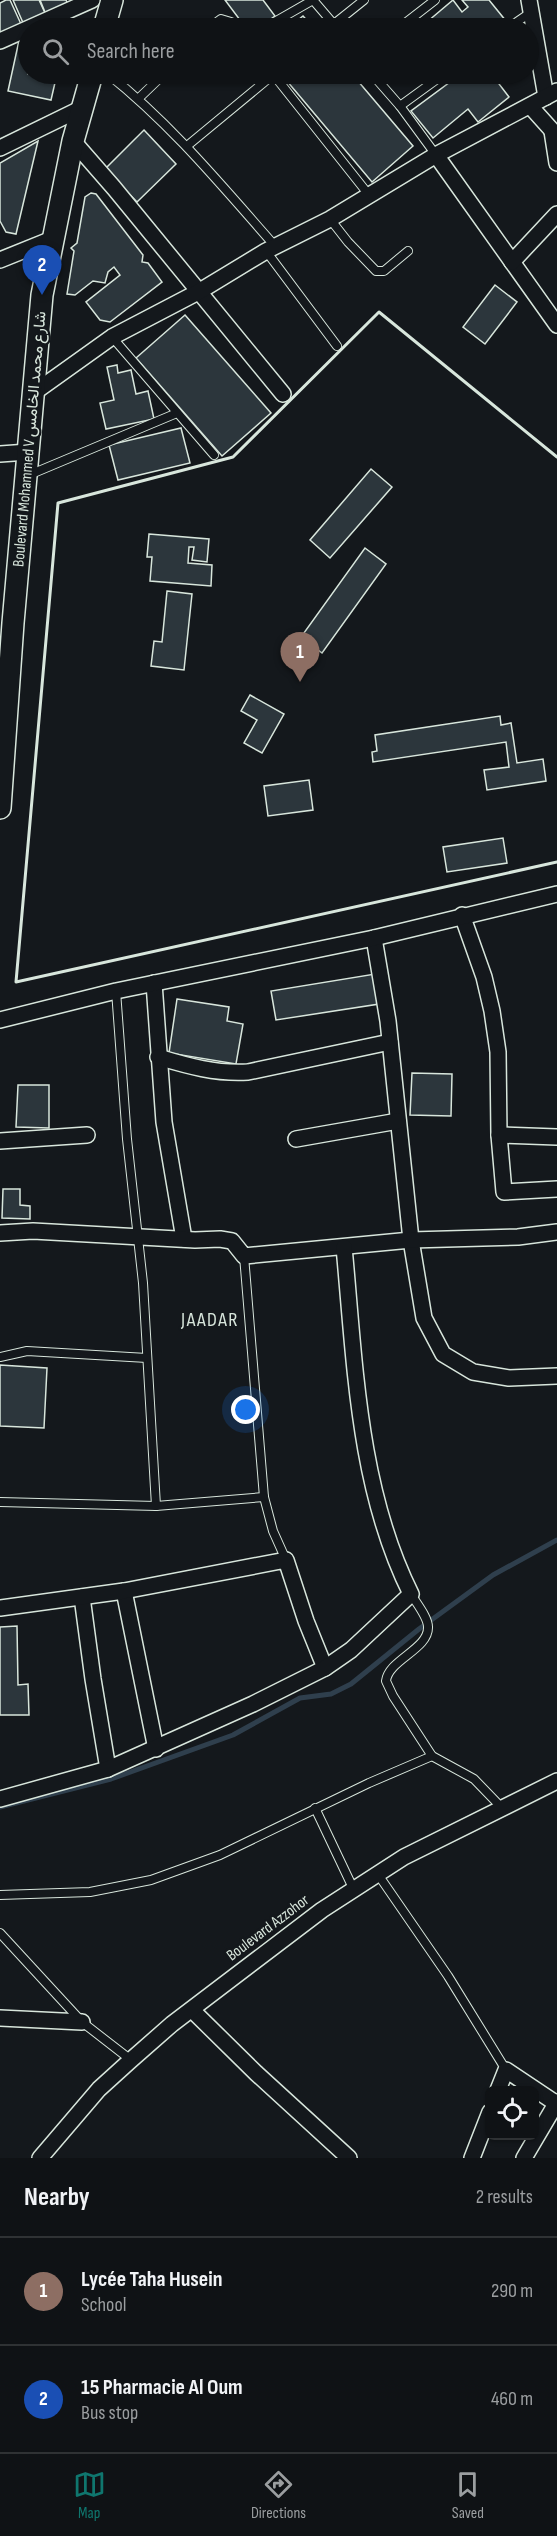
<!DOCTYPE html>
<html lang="en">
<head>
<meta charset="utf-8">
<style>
	:root { --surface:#0f1215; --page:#1d2022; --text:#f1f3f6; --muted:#9b9ea0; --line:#2f3234; --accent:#0f766e }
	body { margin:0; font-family:"Sofia Sans Condensed",Vazirmatn,sans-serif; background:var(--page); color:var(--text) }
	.controls { position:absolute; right:18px; bottom:18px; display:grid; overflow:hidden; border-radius:9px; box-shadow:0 2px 4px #0004 }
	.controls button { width:54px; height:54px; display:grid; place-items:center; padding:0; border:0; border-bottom:2px solid var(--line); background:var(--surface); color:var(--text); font:30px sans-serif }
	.you { position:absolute; left:246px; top:1410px; width:21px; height:21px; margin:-15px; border:4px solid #fff; border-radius:50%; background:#1a73e8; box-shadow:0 0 0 9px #1a73e833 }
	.badge { display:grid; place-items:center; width:39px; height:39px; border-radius:50%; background:var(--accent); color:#fff; font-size:20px; font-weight:700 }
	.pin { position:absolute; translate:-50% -50px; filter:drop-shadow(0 2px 3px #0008) }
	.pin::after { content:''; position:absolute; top:32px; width:21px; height:18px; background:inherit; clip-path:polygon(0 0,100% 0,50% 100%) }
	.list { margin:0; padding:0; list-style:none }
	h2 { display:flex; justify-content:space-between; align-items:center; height:78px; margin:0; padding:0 24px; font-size:26px }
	h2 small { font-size:20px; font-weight:400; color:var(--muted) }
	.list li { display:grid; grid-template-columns:39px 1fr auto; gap:18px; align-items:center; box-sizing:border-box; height:108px; padding:0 24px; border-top:2px solid var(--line) }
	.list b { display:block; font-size:22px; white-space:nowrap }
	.list p { margin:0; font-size:20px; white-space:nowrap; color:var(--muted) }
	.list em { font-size:20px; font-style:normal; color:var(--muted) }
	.icon { flex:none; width:33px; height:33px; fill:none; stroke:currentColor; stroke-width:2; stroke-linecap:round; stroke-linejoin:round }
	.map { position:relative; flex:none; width:557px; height:2158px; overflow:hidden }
	.search { position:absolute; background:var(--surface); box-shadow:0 2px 4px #0004; left:18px; right:18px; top:18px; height:66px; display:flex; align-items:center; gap:15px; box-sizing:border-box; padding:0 21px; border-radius:33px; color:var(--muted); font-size:22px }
	.sheet { height:294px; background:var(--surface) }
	nav { display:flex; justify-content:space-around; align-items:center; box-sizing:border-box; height:84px; border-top:2px solid var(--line); background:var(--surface); font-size:16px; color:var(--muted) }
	nav a { display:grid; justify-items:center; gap:3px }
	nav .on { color:var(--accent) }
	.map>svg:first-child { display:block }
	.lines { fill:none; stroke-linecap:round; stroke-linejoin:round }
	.stream { stroke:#2f3f4d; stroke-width:5 }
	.building { fill:#2c363c; stroke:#d8e6dc; stroke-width:1.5 }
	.service-casing { stroke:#d8e6dc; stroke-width:10 }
	.minor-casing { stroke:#d8e6dc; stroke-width:18 }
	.secondary-casing { stroke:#d8e6dc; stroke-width:24 }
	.service { stroke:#14181c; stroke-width:8 }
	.minor { stroke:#14181c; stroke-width:15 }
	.secondary { stroke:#14181c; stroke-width:21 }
	.wall { stroke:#d8e6dc; stroke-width:3 }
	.labels { text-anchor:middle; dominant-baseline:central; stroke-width:4.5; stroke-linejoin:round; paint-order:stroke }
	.street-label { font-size:16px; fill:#d8e6dc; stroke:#14181c }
	.quarter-label { font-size:20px; letter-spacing:1.5px; fill:#d8e6dc; stroke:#14181c }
</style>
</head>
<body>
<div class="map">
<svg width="557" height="2158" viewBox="0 0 557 2158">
	<rect width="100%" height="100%" fill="#14181c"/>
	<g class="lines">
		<!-- stream -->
		<polyline class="stream" points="0,1807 111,1779 233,1735 300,1698 331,1694 351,1684 419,1629 493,1575 557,1540"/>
	</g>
	<!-- building -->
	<g class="building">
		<polygon points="6,0 10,0 21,24 0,33 0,3"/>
		<polygon points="13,0 39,0 46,15 24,25"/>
		<polygon points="40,0 66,0 69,7 47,17"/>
		<polygon points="225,0 263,0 275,16 258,28 246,28"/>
		<polygon points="453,0 462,12 468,7 462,0 489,0 506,21 497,28 423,28 421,27"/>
		<polygon points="303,16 314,28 288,28"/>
		<polygon points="20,36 28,38 28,74 57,74 51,100 8,91"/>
		<polygon points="281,74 352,74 413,146 372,182"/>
		<polygon points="461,74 504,74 507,78 499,84 509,97 478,122 468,109 433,138 411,111"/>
		<polygon points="144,130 176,164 137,202 105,169"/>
		<polygon points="38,141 16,234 6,232 0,221 0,163"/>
		<polygon points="91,193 96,194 143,255 142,262 148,263 162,282 110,322 100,320 86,302 120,275 114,267 108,272 105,283 93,281 75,295 67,294 74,251 71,248 77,243 85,197"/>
		<polygon points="495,285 517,302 485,344 463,327"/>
		<polygon points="185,315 271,413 222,456 136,358"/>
		<polygon points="117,365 118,373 131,370 136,394 148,391 154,419 106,429 100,403 114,400 107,367"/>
		<polygon points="181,428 190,463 118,480 109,445"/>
		<polygon points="371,469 392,487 330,558 310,540"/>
		<polygon points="149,534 209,539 207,562 192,560 194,547 189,547 188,563 212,565 211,586 150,581 152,557 147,557"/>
		<polygon points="365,548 386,564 322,653 301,637"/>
		<polygon points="167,591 192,594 184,670 151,666 154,641 162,642"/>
		<polygon points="250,695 284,714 262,753 244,743 257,720 241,711"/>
		<polygon points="500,716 501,725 511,723 517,763 543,759 546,781 487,790 484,770 509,767 506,742 373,762 372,752 377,751 375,735"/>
		<polygon points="309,780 313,810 268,816 264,786"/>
		<polygon points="503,838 507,863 447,872 443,847"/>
		<polygon points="375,974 379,1004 276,1020 271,991"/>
		<polygon points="177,999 229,1007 227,1021 243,1024 236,1064 169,1053"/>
		<polygon points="412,1073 452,1074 451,1116 410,1115"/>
		<polygon points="18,1085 49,1085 49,1128 16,1127"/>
		<polygon points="3,1189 20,1189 20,1205 30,1206 30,1219 2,1218"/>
		<polygon points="0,1365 47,1368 44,1428 0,1426"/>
		<polygon points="17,1626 18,1685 28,1684 29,1715 0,1715 0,1627"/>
	</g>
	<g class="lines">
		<!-- service casing -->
		<g class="service-casing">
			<g id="service">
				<polyline points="313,0 337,28"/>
				<polyline points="334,24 364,0"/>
				<polyline points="209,28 221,19 231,22 237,28"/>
				<polyline points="264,28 313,0"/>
				<polyline points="399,28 435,0"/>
				<polyline points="508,28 530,13"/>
				<path d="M108 74C171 124 222 186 275 246"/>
				<polyline points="273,74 369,195"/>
				<polyline points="372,74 400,106 436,155"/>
				<polyline points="139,98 164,74"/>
				<polyline points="400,106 444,74"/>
				<polyline points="187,146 274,74"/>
				<polyline points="330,219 348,242 376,271 384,271 408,251"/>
				<polyline points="266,251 337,346"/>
				<polyline points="112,337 214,455"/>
				<polyline points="29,475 177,413"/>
				<polyline points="116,991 127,1139 143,1283 156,1506"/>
				<polyline points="244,1256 264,1497 273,1531 286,1560"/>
				<polyline points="0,1357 27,1351 147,1358"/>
				<polyline points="0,1502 156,1506 264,1497"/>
				<path d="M411 1594C416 1603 428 1617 428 1627 429 1649 388 1660 386 1681L393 1696 432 1756 474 1779 503 1809"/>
				<polyline points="315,1808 353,1888"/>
				<polyline points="377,1873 448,1976 506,2070"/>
				<polyline points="0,1895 90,1892 151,1880 220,1855 369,1783 432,1756"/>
				<polyline points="0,1933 82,2022 131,2060"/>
			</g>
		</g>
		<!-- minor casing -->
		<g class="minor-casing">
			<g id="minor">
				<polyline points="529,0 546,97"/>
				<polyline points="0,41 92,0"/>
				<polyline points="531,107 557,136"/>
				<polyline points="552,131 557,163"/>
				<polyline points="73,141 114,188 283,394"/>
				<polyline points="0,148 82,108"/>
				<polyline points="436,155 557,325"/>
				<polyline points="0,260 52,239"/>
				<polyline points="512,262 557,214"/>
				<polyline points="35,392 112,337 200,291 266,251 330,219 436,155 557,91"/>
				<polyline points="0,454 28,452"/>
				<polyline points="462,915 484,977 492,1011 498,1052 499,1135 504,1192 557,1189"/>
				<polyline points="374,938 388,1021 411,1240 424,1318 443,1354 473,1372 509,1378 557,1376"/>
				<polyline points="154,983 164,1122 184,1239"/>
				<polyline points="0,1020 116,991 374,938 557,894"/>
				<path d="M158 1057C188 1066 216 1074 248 1072L390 1042"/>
				<polyline points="499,1135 557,1137"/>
				<polyline points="296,1139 398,1121"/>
				<polyline points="0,1141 87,1135"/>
				<polyline points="0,1233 33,1231 195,1240 220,1239 232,1241 244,1256 411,1240 518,1237 557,1232"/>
				<polyline points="124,1591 156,1749"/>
				<polyline points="82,1597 93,1679 108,1769"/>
				<polyline points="0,1608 124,1591 286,1560 306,1621 325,1668"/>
				<path d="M0 1799 108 1769 253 1704 325 1668 351 1650 411 1594C358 1488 355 1363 344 1247"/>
				<polyline points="192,2010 256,2073 349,2158"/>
				<polyline points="0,2018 82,2022"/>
				<polyline points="498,2090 506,2070 557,2104"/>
				<polyline points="40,2158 99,2089 131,2060 172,2024 322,1910 404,1857 557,1781"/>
				<polyline points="472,2158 490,2112"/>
				<polyline points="524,2158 557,2102"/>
			</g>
		</g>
		<!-- secondary casing -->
		<g class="secondary-casing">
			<g id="secondary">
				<polyline points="104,28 112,0"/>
				<polyline points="0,808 13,623 42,295 73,141 92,74"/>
			</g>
		</g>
		<!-- service -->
		<use href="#service" class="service"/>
		<!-- minor -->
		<use href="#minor" class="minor"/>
		<!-- secondary -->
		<use href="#secondary" class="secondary"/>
		<!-- wall -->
		<polyline class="wall" points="557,457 379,312 233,457 58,503 16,982 557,862"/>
	</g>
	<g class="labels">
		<!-- street labels -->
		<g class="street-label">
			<text transform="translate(30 439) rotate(-85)">Boulevard Mohammed V شارع محمد الخامس</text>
			<text transform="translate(268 1928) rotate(-37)">Boulevard Azzohor</text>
		</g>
		<!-- quarter labels -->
		<g class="quarter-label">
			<text x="210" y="1320">JAADAR</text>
		</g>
	</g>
</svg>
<div class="controls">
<button><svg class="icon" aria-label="locate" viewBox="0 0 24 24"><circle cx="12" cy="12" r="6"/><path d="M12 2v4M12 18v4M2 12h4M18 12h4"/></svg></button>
</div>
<div class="you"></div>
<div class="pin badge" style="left:300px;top:682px;background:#8d6e63">1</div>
<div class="pin badge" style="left:42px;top:295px;background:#1a4fb4">2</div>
<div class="search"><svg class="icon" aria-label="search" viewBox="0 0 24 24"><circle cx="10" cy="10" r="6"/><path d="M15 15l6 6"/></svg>Search here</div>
</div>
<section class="sheet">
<h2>Nearby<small>2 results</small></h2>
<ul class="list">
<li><span class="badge" style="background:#8d6e63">1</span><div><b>Lycée Taha Husein</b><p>School</p></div><em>290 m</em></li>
<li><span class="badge" style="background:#1a4fb4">2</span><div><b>15 Pharmacie Al Oum</b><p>Bus stop</p></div><em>460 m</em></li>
</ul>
</section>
<nav>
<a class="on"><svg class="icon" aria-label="map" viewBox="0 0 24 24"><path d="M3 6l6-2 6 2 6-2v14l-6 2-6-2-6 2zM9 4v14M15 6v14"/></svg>Map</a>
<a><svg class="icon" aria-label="directions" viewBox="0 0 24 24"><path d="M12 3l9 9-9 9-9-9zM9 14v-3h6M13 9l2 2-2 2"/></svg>Directions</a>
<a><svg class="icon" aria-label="saved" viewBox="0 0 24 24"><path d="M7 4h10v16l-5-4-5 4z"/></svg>Saved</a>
</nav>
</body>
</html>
